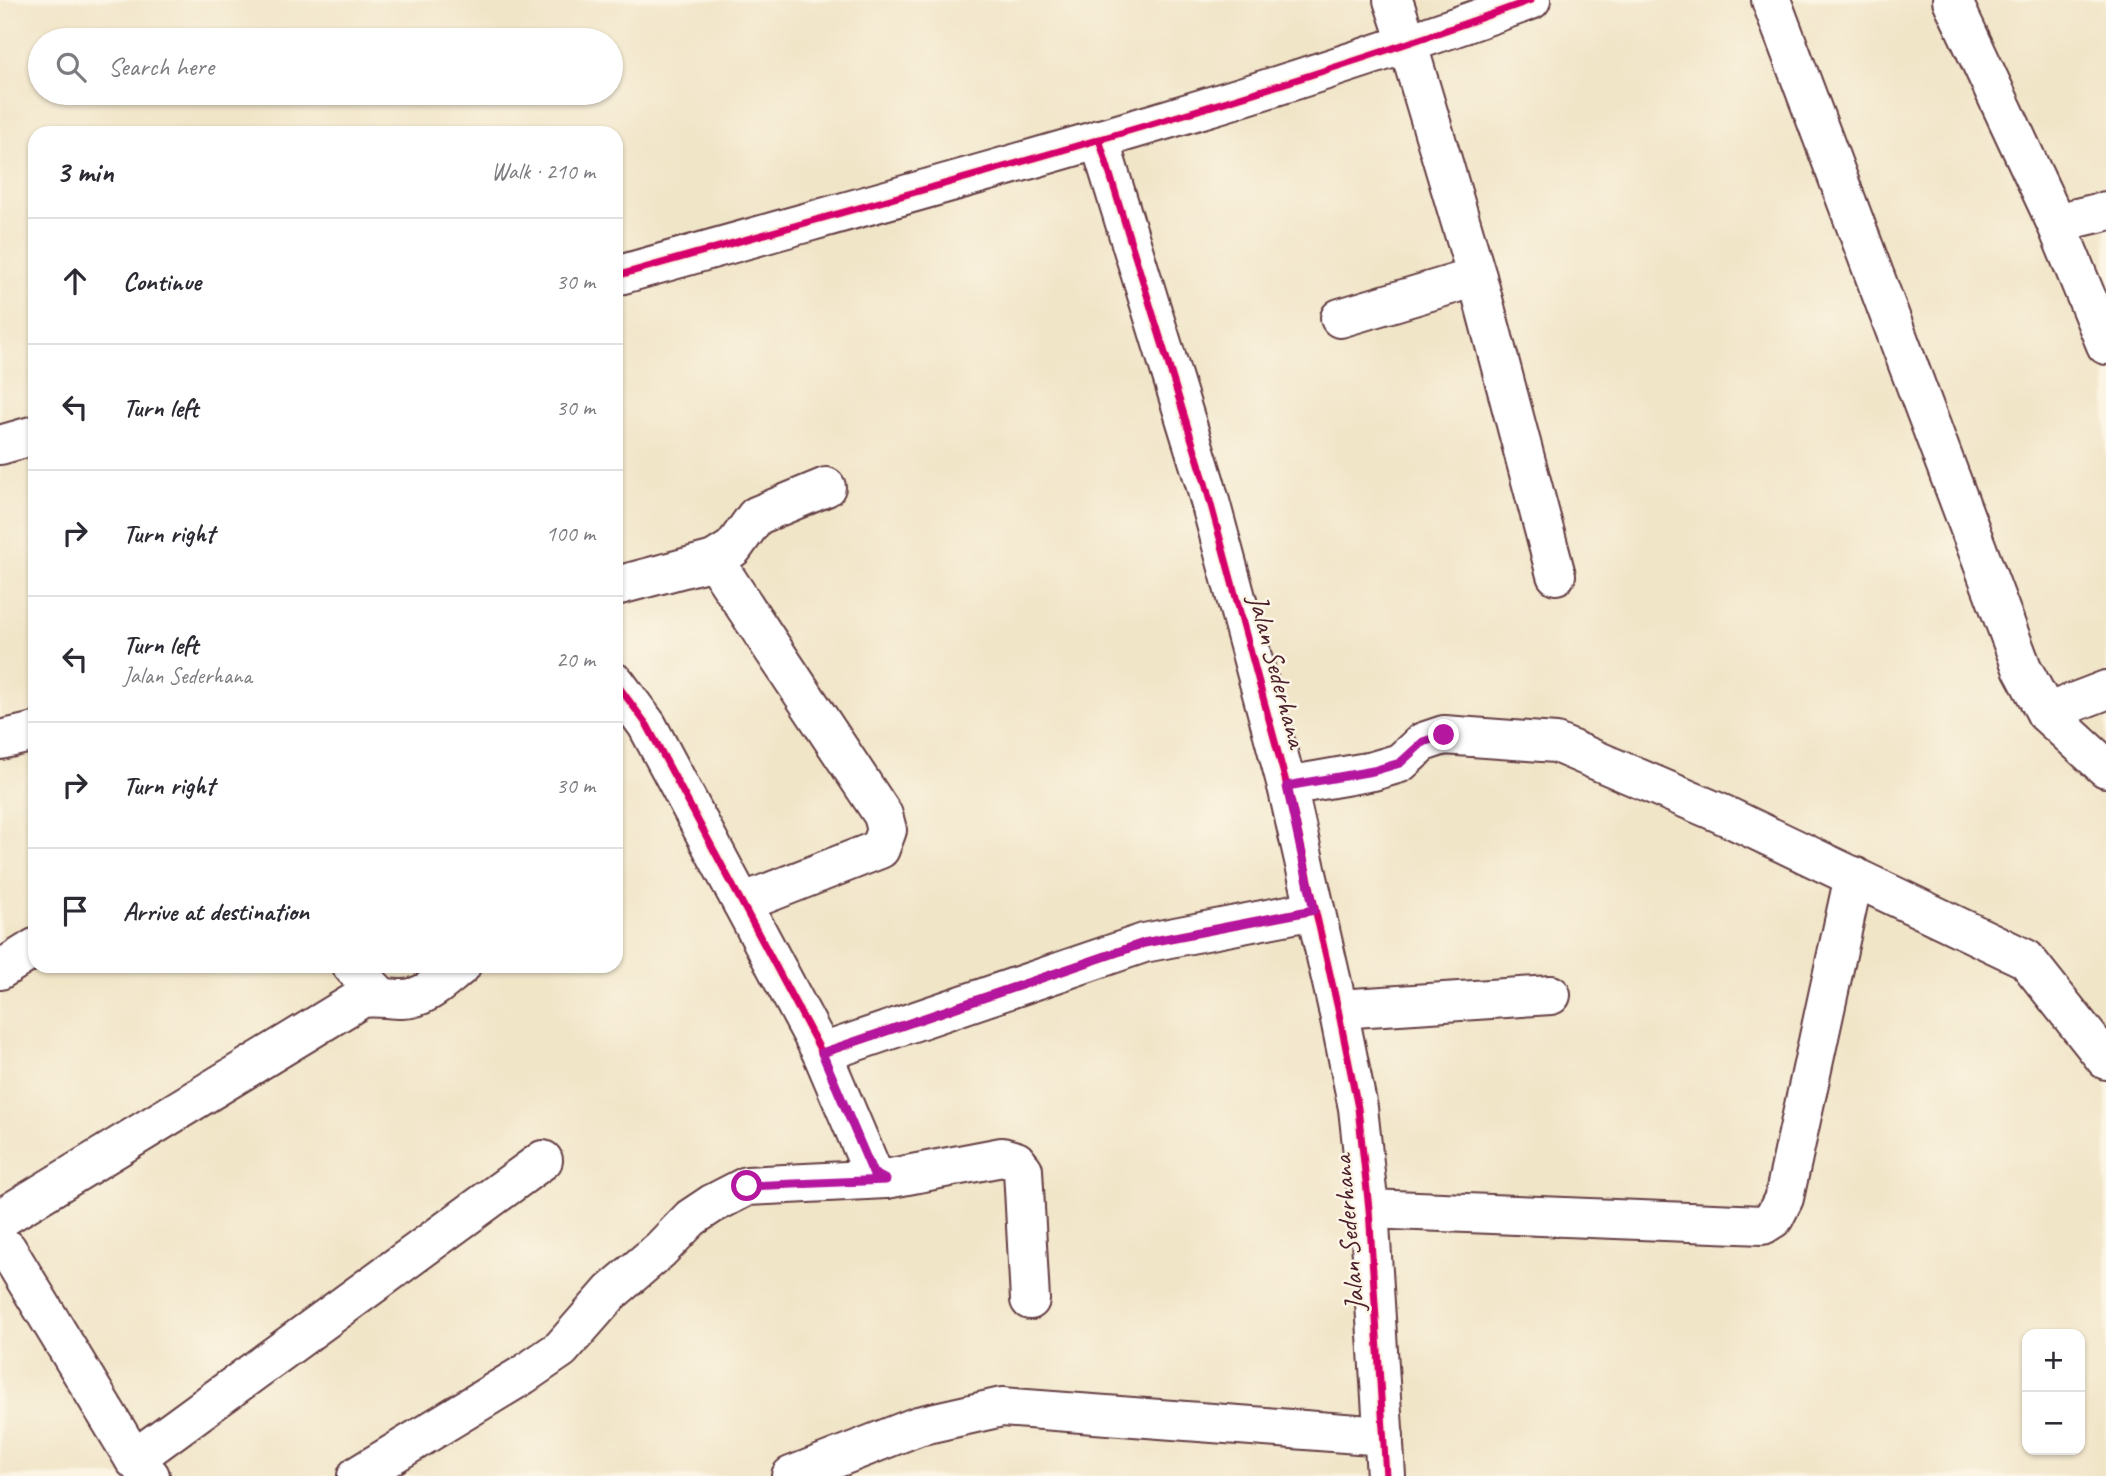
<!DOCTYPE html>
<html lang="en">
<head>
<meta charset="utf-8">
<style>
	:root { --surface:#fff; --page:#f2f2f3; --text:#2b2b33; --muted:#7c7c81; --line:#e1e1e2 }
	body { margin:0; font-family:Caveat,sans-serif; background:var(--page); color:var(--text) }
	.controls { position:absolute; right:21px; bottom:21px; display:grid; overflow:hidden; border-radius:14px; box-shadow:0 2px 5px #0004 }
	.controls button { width:63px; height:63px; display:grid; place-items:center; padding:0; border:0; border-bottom:2px solid var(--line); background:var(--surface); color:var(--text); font:35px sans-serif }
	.stop { position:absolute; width:21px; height:21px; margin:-16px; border:5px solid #b5179e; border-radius:50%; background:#fff }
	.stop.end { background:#b5179e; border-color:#fff; box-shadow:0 2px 7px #0008 }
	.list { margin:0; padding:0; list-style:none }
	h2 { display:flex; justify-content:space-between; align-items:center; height:91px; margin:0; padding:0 28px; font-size:30px }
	h2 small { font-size:23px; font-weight:400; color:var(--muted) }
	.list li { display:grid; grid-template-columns:46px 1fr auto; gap:21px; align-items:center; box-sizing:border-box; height:126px; padding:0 28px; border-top:2px solid var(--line) }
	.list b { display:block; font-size:26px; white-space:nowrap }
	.list p { margin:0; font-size:23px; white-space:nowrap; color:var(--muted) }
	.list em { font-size:23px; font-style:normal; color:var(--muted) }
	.icon { flex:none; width:38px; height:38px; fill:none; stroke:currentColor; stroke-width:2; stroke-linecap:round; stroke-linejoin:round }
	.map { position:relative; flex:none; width:2106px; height:1476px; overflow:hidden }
	.search { position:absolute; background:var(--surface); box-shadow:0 2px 5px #0004; left:28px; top:28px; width:595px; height:77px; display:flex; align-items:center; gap:18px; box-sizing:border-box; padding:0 24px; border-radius:38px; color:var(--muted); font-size:26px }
	.panel { position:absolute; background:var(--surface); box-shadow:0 2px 5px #0004; left:28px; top:126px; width:595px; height:847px; border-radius:21px }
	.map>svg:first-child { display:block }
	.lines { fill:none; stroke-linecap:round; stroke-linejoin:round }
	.minor-casing { stroke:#633d43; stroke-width:42 }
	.tertiary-casing { stroke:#633d43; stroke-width:42 }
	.minor { stroke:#fff; stroke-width:38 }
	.tertiary { stroke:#fff; stroke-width:38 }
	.cycleway-casing { stroke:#fcf5e5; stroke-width:11 }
	.cycleway { stroke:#d6006c; stroke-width:7 }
	.route { stroke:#b5179e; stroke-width:9 }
	.labels { text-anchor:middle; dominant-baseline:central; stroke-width:5; stroke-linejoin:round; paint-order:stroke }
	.street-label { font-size:28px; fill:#4a1f2b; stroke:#fcf5e5 }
</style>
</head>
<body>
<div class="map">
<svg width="2106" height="1476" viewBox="0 0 2106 1476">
	<rect width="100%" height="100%" fill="#fcf5e5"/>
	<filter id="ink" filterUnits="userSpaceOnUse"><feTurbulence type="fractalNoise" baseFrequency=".0143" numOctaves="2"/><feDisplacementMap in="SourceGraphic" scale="14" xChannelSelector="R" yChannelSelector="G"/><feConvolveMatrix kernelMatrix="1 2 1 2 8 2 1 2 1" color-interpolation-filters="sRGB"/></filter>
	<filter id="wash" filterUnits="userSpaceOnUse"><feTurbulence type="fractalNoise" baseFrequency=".00686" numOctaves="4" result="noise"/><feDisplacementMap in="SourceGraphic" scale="28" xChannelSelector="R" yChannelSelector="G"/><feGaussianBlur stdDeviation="1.57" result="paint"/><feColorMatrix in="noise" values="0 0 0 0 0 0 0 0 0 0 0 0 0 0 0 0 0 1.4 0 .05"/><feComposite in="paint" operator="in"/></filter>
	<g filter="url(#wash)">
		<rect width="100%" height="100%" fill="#f1e5c8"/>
	</g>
	<g filter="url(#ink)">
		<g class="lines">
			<!-- minor casing -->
			<g class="minor-casing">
				<g id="minor">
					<polyline points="1771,0 2022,668 2046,713 2106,768"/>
					<polyline points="1952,0 2056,223 2106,211"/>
					<polyline points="1408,45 1477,277 1556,575"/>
					<polyline points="1099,139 1205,483 1287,786 1338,1009 1358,1108 1369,1209 1386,1476"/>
					<polyline points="2056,223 2106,345"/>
					<polyline points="1340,318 1477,277"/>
					<polyline points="714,560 883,815 887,830 880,849 742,903"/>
					<polyline points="616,586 714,560 733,548 756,516 826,487"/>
					<polyline points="616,683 647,725 822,1053 1144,943 1314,910"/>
					<polyline points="2046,713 2106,690"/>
					<polyline points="0,740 35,732"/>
					<polyline points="1287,786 1373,771 1400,763 1423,742 1444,735 1556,743 1722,814 2026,959 2106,1060"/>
					<polyline points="352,966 380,996"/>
					<polyline points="0,970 35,948"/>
					<polyline points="1338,1009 1551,995"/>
					<polyline points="822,1053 873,1173 886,1179 1002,1157 1016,1161 1023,1170 1030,1300"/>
					<polyline points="1369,1209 1763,1225 1774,1218 1784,1198 1854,876"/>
					<path d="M0 1219 362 998C379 996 387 999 402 999 426 999 444 979 461 966"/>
					<polyline points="0,1246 7,1249 134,1459 150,1476"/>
					<polyline points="134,1459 543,1160"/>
					<polyline points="357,1476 523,1375 561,1349 611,1292 660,1250 691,1218 712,1204 747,1186 886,1179"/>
					<polyline points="791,1476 918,1426 1002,1407 1384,1436"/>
				</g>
			</g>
			<!-- tertiary casing -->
			<g class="tertiary-casing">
				<g id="tertiary">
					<polyline points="1393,0 1408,45"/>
					<path d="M616 276C922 189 1232 109 1531 0"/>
					<polyline points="0,445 35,435"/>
				</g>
			</g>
			<!-- minor -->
			<use href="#minor" class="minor"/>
			<!-- tertiary -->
			<use href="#tertiary" class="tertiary"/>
			<!-- cycleway casing -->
			<g class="cycleway-casing">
				<g id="cycleway">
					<polyline points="1099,139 1205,483 1287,786 1338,1009 1358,1108 1369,1209 1386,1476"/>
					<path d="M616 276C922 189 1232 109 1531 0"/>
					<polyline points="616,683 647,725 822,1053 1144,943 1314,910"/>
				</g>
			</g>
			<!-- cycleway -->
			<use href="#cycleway" class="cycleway"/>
		</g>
	</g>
	<g class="lines" filter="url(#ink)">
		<!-- route -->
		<polyline class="route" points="747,1186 886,1180 873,1173 822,1053 1144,943 1314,910 1287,786 1373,771 1400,763 1423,742 1444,735"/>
	</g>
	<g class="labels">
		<!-- street labels -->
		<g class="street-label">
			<text transform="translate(1278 671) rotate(75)">Jalan Sederhana</text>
			<text transform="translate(1348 1233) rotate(-95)">Jalan Sederhana</text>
		</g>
	</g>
</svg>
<div class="controls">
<button>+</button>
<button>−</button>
</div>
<div class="stop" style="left:747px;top:1186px"></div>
<div class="stop end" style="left:1444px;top:735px"></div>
<div class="search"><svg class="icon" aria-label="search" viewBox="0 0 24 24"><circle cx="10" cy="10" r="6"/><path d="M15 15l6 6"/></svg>Search here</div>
<section class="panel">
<h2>3 min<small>Walk · 210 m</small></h2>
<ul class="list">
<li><svg class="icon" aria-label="ahead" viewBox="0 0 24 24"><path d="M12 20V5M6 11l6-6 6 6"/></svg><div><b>Continue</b></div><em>30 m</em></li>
<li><svg class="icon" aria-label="left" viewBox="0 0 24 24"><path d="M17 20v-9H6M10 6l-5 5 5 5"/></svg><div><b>Turn left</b></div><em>30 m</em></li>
<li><svg class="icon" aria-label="right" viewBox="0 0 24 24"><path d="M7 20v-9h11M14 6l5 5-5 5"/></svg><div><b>Turn right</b></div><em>100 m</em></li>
<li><svg class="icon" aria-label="left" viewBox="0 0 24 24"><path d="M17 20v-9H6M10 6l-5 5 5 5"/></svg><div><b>Turn left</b><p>Jalan Sederhana</p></div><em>20 m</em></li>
<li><svg class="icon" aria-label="right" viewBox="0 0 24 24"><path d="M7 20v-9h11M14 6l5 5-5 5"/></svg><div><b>Turn right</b></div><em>30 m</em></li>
<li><svg class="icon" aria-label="arrive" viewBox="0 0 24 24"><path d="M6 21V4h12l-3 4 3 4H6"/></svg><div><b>Arrive at destination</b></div></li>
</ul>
</section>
</div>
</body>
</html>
